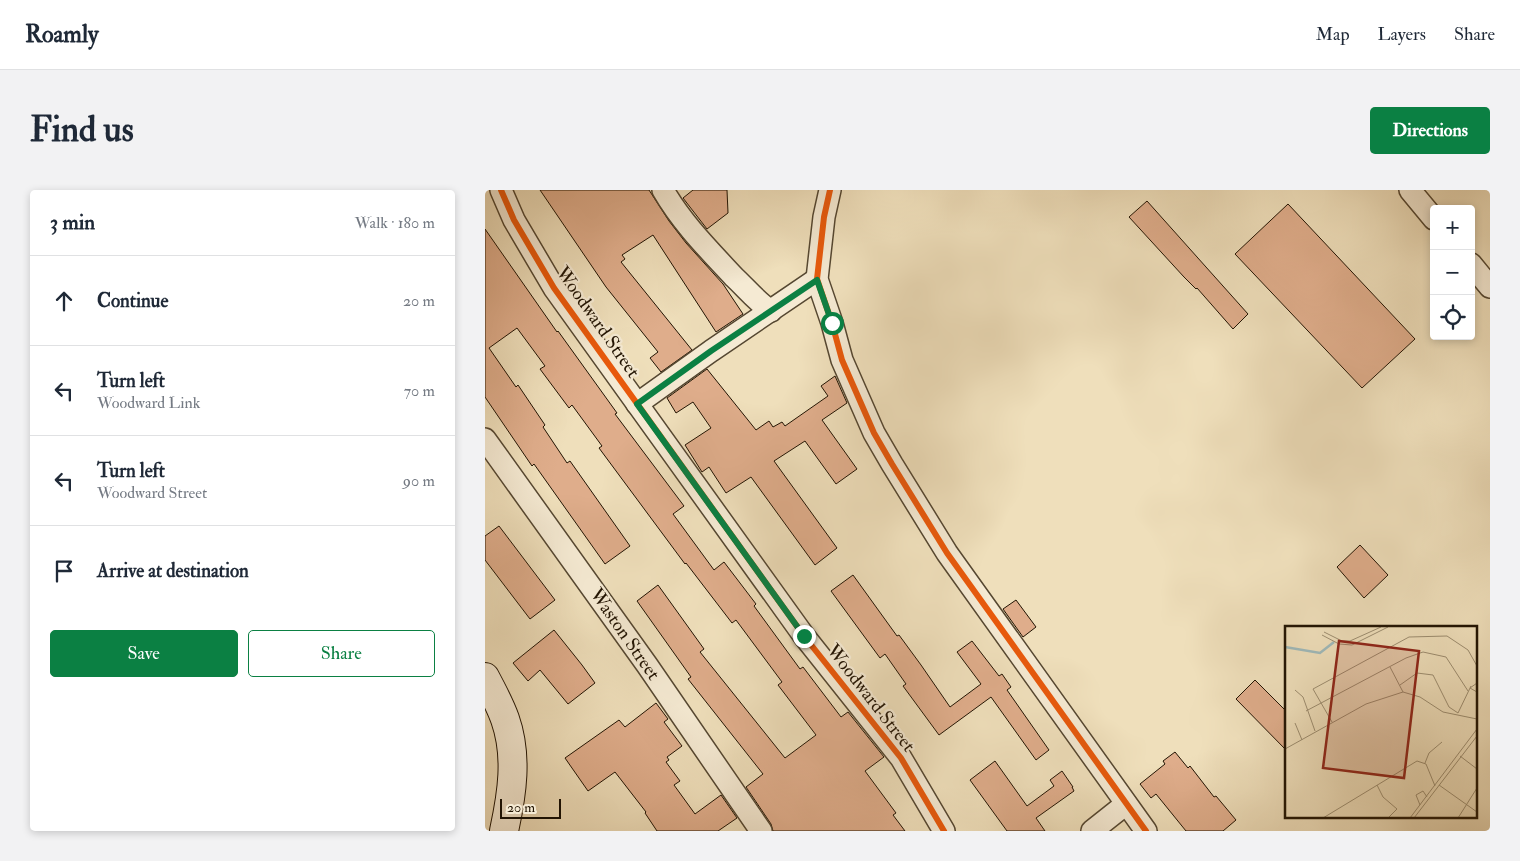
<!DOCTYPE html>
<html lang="en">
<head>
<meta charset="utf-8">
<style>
	:root { --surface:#fff; --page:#f2f2f3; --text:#1f2937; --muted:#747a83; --line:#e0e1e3; --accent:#0b8043 }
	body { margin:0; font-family:"IM FELL Double Pica",serif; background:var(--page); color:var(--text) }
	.controls { position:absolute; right:15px; top:15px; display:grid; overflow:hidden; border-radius:5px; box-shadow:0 2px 8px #0003 }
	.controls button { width:45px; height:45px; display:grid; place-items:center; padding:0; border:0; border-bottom:1px solid var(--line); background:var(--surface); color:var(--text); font:25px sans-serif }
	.scale { position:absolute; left:15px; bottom:12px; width:61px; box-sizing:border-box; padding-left:5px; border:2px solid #221403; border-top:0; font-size:14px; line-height:18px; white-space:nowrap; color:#221403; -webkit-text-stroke:4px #f5ead3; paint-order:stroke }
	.stop { position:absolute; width:15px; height:15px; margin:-11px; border:4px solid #0b8043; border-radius:50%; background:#fff }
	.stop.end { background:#0b8043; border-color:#fff; box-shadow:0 1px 5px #0008 }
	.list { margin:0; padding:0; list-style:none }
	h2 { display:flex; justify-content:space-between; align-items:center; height:65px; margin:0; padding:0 20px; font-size:21px }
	h2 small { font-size:16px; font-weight:400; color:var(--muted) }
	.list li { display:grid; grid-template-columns:32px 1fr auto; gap:15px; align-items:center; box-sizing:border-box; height:90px; padding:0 20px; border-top:1px solid var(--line) }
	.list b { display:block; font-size:19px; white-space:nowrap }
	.list p { margin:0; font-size:16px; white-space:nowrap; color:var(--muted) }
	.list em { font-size:16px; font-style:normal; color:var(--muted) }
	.actions { display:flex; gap:10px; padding:15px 20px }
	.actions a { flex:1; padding:11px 0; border:1px solid var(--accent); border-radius:5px; text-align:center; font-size:18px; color:var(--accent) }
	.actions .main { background:var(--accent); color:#fff }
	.icon { flex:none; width:28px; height:28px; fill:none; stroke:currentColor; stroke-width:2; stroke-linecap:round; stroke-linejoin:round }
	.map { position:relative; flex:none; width:1005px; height:641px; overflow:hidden; border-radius:5px }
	header { display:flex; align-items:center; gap:30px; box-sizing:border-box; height:70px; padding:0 25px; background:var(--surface); border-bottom:1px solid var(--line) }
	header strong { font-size:24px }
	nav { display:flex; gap:28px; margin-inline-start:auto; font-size:18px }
	.intro { display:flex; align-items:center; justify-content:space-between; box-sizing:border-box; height:120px; padding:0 30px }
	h1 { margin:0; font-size:35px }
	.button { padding:12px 22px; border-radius:5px; background:var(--accent); color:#fff; font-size:18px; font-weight:700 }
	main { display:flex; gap:30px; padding:0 30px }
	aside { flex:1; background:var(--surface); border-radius:5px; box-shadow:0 2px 8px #0003 }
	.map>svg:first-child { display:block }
	.building { fill:#dfad8b; stroke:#221403 }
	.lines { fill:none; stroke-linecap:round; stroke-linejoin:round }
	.street-casing { stroke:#554731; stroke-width:24 }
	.secondary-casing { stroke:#221403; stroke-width:30 }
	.street { stroke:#f5ead3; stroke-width:21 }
	.secondary { stroke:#f5ead3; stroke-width:28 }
	.cycleway-casing { stroke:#f5ead3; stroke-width:9 }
	.cycleway { stroke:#e8590c; stroke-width:6 }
	.route { stroke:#0b8043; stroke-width:6 }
	.labels { text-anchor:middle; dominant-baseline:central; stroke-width:4.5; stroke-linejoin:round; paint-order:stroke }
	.street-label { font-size:19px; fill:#221403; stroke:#f5ead3 }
	.inset-river { fill:none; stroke:#9fbabb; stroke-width:2.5 }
	.inset-road { fill:none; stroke:#9d8e71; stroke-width:1 }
	.view { fill:#8f2418; fill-opacity:0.15; stroke:#8f2418; stroke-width:2.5 }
	.inset-edge { fill:none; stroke:#221403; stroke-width:2.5 }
</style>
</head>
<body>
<header>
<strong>Roamly</strong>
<nav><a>Map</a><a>Layers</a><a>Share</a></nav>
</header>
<div class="intro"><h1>Find us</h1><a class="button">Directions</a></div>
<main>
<aside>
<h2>3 min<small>Walk · 180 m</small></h2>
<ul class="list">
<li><svg class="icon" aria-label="ahead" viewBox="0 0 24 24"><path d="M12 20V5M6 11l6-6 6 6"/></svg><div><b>Continue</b></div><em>20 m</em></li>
<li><svg class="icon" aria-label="left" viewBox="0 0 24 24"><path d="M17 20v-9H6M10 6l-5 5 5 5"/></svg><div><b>Turn left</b><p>Woodward Link</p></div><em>70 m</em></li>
<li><svg class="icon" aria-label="left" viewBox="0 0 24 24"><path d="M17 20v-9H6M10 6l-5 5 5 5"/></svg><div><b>Turn left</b><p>Woodward Street</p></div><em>90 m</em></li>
<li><svg class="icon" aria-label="arrive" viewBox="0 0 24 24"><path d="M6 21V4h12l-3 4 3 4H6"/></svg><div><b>Arrive at destination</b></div></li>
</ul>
<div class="actions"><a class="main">Save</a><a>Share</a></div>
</aside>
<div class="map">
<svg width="1005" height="641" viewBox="0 0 1005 641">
	<rect width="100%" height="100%" fill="#efdfbb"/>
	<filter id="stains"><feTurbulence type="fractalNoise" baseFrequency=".004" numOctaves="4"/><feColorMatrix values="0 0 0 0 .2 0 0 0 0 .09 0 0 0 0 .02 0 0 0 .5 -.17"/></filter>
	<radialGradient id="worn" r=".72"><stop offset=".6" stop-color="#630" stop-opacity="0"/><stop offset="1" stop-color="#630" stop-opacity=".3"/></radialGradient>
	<!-- building -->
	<g class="building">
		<polygon points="55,0 164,0 184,31 201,53 238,94 258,124 231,142 168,45 137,65 140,69 136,72 207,160 176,182 165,168 173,162 121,97"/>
		<polygon points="208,0 242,0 243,23 222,39 198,8"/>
		<polygon points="662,11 763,124 748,139 712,98 711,99 699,87 644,27"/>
		<polygon points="803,14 930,149 877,198 750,64"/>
		<polygon points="0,39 72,142 73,141 132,223 130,224 199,316 188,324 229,380 239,372 271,414 269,416 315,479 318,477 356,527 363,522 399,567 380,581 411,623 408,625 420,641 288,641 286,634 261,597 278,584 203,489 206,487 152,411 173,395 219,459 215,462 300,568 331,545 293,495 297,492 251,430 247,433 201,373 200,374 114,258 117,256 87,215 84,218 55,179 60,176 32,138 4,158 31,197 33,195 60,235 58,237 82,273 85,271 145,356 120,374 49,274 47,276 0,207"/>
		<polygon points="222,179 271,240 284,231 288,237 297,232 300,236 343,206 336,196 350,186 362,213 337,230 372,279 351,294 320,251 289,271 352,358 330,375 266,287 241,303 224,277 217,282 200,255 226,238 208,212 191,223 182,208"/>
		<polygon points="14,336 70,410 45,429 0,370 0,346"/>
		<polygon points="875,355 903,385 879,408 852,377"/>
		<polygon points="368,385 412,446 414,445 436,475 465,517 496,494 472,462 487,451 514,486 517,484 526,497 522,500 564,560 551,570 506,507 454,545 418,496 421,494 400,464 395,468 346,401"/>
		<polygon points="531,410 551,437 538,447 518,419"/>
		<polygon points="69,440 97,475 110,493 83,514 55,480 43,491 28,473"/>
		<polygon points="770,490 801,521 801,560 751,509"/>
		<polygon points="171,513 183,529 179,532 197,556 182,567 184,570 181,572 195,591 189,595 210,624 236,605 252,628 233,641 172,641 160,623 161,622 130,582 103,601 80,568 134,530 140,537"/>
		<polygon points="690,562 703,578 705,576 729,607 731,606 751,630 738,641 701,641 671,604 666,608 655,594 680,574 678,571"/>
		<polygon points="510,571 542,616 569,596 565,590 577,581 588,597 587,597 589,601 551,628 560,641 522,641 485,590"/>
	</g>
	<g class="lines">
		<!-- street casing -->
		<g class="street-casing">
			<g id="street">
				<polyline points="16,0 29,30 69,98 319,446 416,568 459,641"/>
				<path d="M178 0C197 33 223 59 249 87 261 98 272 112 286 121"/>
				<polyline points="345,0 339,27 332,89 347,133 357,170 389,243 407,274 462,363 661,641"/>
				<polyline points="925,0 949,29"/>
				<polyline points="986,74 1005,97"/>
				<polyline points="152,214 226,161 332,89"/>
				<polyline points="0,249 162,475 276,641"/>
				<polyline points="607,641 641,614"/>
			</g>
		</g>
		<!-- secondary casing -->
		<g class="secondary-casing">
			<path id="secondary" d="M0 487C7 500 15 515 20 529 33 566 27 604 19 641"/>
		</g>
		<!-- street -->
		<use href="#street" class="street"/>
		<!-- secondary -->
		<use href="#secondary" class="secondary"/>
		<!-- cycleway casing -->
		<g class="cycleway-casing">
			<g id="cycleway">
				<polyline points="16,0 29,30 69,98 319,446 416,568 459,641"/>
				<polyline points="345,0 339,27 332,89 347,133 357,170 389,243 407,274 462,363 661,641"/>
			</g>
		</g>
		<!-- cycleway -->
		<use href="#cycleway" class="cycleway"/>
	</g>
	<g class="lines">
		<!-- route -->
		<polyline class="route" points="319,446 152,214 226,161 332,90 347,133"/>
	</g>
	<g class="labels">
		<!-- street labels -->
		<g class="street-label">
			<text transform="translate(113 132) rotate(55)">Woodward Street</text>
			<text transform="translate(140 444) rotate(55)">Waston Street</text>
			<text transform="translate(386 508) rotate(52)">Woodward Street</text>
		</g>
	</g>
	<!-- overview -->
	<g transform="translate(800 436)">
		<rect width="192" height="192" fill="#efdfbb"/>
		<path class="inset-river" d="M0 21 35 27 49 16"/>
		<path class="inset-road" d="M39 6 57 15H65L96 1M37 9 54 18 67 19 103 1M105 41 118 66M192 57 185 62 192 66M115 59 132 47 148 49 164 81 173 87M10 64 18 71 30 105M21 85 121 32 138 26 161 31 183 65M173 87 186 60M47 96 28 63 124 11 162 10 183 24 192 40M10 97 17 114M0 123 81 78 118 66 135 71 158 86 192 93M175 130 192 143M140 137 144 127 157 116M92 159 98 171 112 183 103 192M154 159 192 186M135 179 131 169 138 165 142 171M38 192 132 135 141 138 150 160M125 192 192 103M129 192 192 110M173 192 192 162"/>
		<path class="view" d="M54 15 134 25 119 152 38 142Z"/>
		<rect width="192" height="192" class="inset-edge"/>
	</g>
	<rect width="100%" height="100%" filter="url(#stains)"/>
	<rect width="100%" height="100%" fill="url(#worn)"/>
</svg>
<div class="controls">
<button>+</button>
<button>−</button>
<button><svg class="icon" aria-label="locate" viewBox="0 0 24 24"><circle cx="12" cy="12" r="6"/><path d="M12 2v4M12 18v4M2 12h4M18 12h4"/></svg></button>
</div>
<div class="scale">20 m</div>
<div class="stop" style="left:347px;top:133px"></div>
<div class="stop end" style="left:319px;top:446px"></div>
</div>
</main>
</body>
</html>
